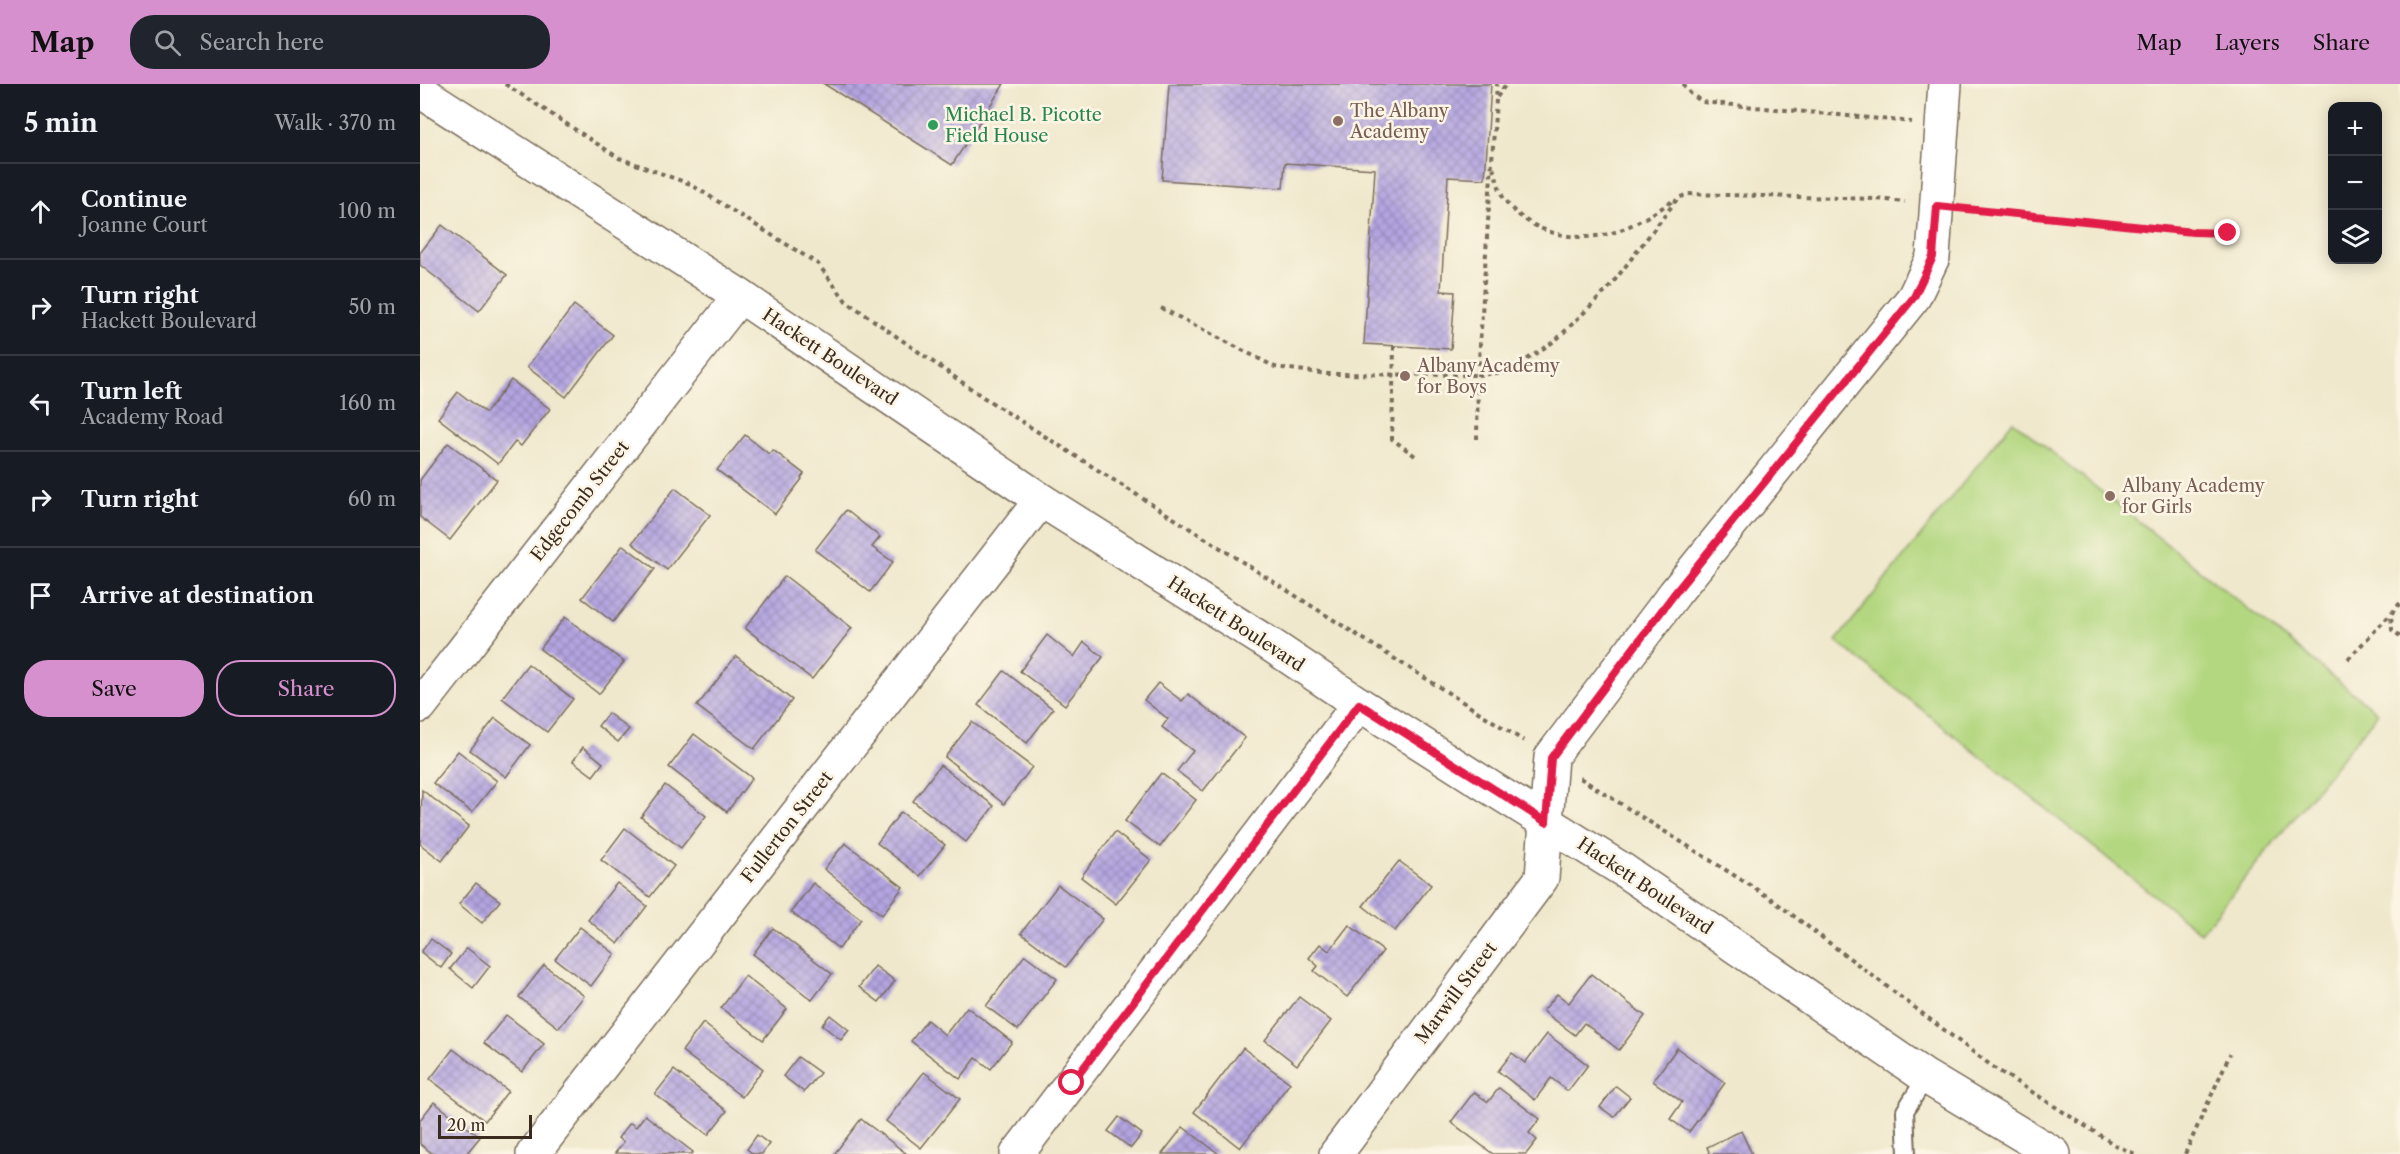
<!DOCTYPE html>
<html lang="en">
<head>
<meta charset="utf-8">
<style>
	:root { --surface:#171b24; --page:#20242c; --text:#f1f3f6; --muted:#9ea1a6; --line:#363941; --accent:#d690ce }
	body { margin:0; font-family:"Libre Caslon Text",serif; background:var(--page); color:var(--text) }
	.controls { position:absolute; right:18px; top:18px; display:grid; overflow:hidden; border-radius:12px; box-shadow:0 3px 15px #0003 }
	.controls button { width:54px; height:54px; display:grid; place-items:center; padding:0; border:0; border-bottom:2px solid var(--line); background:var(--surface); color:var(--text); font:30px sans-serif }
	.scale { position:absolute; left:18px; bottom:15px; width:94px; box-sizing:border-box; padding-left:6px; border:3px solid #3b2a1e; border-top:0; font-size:16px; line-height:21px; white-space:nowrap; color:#3b2a1e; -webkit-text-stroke:4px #fcf5e5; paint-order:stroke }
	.stop { position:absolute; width:18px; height:18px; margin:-14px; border:4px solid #e11d48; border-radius:50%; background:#fff }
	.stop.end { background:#e11d48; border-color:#fff; box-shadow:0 2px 6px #0008 }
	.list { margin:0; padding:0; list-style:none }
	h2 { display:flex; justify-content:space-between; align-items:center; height:78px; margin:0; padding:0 24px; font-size:26px }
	h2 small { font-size:20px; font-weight:400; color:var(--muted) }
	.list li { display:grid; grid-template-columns:39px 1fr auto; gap:18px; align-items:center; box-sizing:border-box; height:96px; padding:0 24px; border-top:2px solid var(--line) }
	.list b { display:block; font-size:22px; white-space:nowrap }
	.list p { margin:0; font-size:20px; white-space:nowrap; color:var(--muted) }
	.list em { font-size:20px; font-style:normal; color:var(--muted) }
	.actions { display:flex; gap:12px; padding:18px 24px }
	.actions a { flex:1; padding:14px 0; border:2px solid var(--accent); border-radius:24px; text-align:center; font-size:21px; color:var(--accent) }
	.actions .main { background:var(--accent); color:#111 }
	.icon { flex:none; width:33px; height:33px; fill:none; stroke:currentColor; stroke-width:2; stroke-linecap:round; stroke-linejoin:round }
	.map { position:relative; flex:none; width:1980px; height:1070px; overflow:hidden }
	header { display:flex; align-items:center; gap:36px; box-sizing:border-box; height:84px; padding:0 30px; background:var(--accent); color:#111 }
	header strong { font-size:28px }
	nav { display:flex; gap:33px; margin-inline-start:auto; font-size:21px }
	.search { width:420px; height:54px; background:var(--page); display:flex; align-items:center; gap:15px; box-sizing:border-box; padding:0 21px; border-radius:24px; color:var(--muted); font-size:22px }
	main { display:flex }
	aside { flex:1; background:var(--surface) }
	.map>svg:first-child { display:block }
	.pitch { fill:#b3d780; stroke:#77804f; stroke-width:1.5 }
	.building { fill:url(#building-cross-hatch) }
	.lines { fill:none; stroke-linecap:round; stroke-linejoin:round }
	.lane-casing { stroke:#7a6c5b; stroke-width:20 }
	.street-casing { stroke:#7a6c5b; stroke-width:36 }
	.secondary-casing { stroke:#7a6c5b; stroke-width:36 }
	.path { stroke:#7a6c5b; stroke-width:4; stroke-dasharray:4.5 4.5; stroke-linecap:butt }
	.lane { stroke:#fff; stroke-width:16 }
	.street { stroke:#fff; stroke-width:33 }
	.secondary { stroke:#fff; stroke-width:33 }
	.route { stroke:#e11d48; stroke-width:8 }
	.education-dot { fill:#8d6e63; stroke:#fcf5e5; stroke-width:2 }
	.leisure-dot { fill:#2e9e5b; stroke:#fcf5e5; stroke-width:2 }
	.labels { text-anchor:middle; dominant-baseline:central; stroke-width:5; stroke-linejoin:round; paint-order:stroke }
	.education-label { font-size:18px; fill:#785e54; stroke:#fcf5e5; text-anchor:start }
	.leisure-label { font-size:18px; fill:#27864d; stroke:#fcf5e5; text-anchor:start }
	.street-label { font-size:18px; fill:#3b2a1e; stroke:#fcf5e5 }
</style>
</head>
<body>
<header>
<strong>Map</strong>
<div class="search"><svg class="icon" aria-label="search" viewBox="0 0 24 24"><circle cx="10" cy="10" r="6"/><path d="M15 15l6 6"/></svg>Search here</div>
<nav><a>Map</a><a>Layers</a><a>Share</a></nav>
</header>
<main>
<aside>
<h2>5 min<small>Walk · 370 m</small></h2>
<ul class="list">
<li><svg class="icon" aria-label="ahead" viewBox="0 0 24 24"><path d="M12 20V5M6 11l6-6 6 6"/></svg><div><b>Continue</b><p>Joanne Court</p></div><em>100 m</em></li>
<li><svg class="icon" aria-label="right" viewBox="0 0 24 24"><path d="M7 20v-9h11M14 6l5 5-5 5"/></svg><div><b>Turn right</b><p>Hackett Boulevard</p></div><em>50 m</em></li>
<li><svg class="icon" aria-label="left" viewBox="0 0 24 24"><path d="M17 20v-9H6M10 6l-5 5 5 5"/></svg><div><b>Turn left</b><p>Academy Road</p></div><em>160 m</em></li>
<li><svg class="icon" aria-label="right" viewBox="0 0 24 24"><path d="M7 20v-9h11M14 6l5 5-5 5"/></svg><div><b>Turn right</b></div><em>60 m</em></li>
<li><svg class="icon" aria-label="arrive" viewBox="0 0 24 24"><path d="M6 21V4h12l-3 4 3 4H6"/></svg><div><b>Arrive at destination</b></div></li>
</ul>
<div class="actions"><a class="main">Save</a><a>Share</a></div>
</aside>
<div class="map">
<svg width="1980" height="1070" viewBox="0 0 1980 1070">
	<defs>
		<pattern id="building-cross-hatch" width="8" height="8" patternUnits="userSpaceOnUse" patternTransform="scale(1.5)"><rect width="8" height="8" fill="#b4a5e1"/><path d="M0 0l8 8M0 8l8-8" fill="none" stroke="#9487b6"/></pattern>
	</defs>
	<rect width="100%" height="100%" fill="#fcf5e5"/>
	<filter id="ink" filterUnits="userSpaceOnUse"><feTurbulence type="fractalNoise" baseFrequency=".0167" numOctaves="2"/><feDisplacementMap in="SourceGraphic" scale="12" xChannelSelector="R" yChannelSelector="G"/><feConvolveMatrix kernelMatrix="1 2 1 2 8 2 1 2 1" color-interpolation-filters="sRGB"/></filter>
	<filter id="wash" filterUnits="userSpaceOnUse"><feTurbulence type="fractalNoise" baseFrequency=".008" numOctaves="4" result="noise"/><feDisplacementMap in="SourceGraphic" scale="24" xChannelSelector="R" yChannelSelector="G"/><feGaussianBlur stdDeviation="1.35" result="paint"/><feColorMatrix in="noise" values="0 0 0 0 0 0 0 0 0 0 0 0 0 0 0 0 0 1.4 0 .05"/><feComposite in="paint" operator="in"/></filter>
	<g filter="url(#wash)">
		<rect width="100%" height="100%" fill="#efe8cc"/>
		<!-- pitch -->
		<polygon class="pitch" points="1593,337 1958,629 1781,849 1416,557"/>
		<g id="blocks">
			<!-- building -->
			<g class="building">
				<polygon points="404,0 584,0 532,81"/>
				<polygon points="749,0 1071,0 1065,95 1028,93 1021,207 1035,208 1031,265 944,260 955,85 865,79 863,104 742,96"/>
				<polygon points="22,141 87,191 59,227 0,181 0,169"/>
				<polygon points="154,221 193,251 146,313 107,283"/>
				<polygon points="91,296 130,325 101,362 95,358 78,380 18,334 38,308 66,329"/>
				<polygon points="325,351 349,370 353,366 384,390 381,394 382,395 355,430 297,386"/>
				<polygon points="28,359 77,396 30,456 0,433 0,396"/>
				<polygon points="255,404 290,431 247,486 212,459"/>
				<polygon points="426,426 460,453 452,463 473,478 450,508 395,466"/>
				<polygon points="203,461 235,485 193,538 162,514"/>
				<polygon points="365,492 432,544 392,595 325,544"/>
				<polygon points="145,533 204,578 179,610 120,565"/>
				<polygon points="627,551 654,573 664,558 683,573 645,621 600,587"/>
				<polygon points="316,572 372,616 334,665 277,622"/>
				<polygon points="108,580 153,615 127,648 82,614"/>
				<polygon points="584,587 633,625 607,659 558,621"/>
				<polygon points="738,599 762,617 768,610 825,654 783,707 757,687 773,667 742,643 748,635 724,616"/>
				<polygon points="188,629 209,645 198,658 178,642"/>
				<polygon points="75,634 110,661 86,693 50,666"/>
				<polygon points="552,638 612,683 584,720 525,673"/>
				<polygon points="274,650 332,694 307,728 249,683"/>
				<polygon points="163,663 183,679 173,692 153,677"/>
				<polygon points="38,667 77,697 52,728 13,699"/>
				<polygon points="520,681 574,722 546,758 493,717"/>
				<polygon points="741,689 776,716 740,763 705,737"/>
				<polygon points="245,701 286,732 261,764 221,733"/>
				<polygon points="2,706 49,742 22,777 0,760"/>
				<polygon points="481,728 525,761 500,792 457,759"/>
				<polygon points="205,744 254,782 230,813 181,776"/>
				<polygon points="695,748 731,776 696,820 661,793"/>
				<polygon points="425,759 483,803 462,831 404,785"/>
				<polygon points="979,777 1011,801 975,847 943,822"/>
				<polygon points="56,799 80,817 62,839 39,820"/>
				<polygon points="197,799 227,822 198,860 168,836"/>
				<polygon points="393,799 441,835 419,865 371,828"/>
				<polygon points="638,801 683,835 646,883 601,849"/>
				<polygon points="929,841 963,867 927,913 894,887 898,882 889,874 900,860 909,867"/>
				<polygon points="160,843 195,870 171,902 135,875"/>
				<polygon points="353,844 412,890 392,916 333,870"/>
				<polygon points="11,855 31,870 21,884 1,868"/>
				<polygon points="47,864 70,882 53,904 30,885"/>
				<polygon points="605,871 637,895 598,946 566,922"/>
				<polygon points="124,881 164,912 139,944 99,913"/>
				<polygon points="455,882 475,897 459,918 439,903"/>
				<polygon points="1171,890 1225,932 1199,966 1164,939 1155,951 1123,927 1137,910 1149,919"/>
				<polygon points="325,892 367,925 343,956 301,924"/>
				<polygon points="879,913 911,937 877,981 845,956"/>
				<polygon points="547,923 592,958 571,985 556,974 540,995 491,957 507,936 525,951"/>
				<polygon points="86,931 124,960 102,988 64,959"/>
				<polygon points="410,931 429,946 421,956 402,941"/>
				<polygon points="283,939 343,985 322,1013 262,967"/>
				<polygon points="1127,950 1168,981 1148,1007 1131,994 1115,1016 1078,987 1092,969 1105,979"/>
				<polygon points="823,964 870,999 820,1064 774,1028"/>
				<polygon points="1257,964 1305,999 1269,1048 1250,1035 1262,1018 1233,997"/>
				<polygon points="33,965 88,1007 65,1037 10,995"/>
				<polygon points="378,973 400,989 384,1008 363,992"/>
				<polygon points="254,986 307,1027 288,1051 235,1010"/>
				<polygon points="504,988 540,1015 501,1064 466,1037"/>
				<polygon points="1196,1002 1210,1013 1194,1033 1180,1023"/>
				<polygon points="1079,1004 1120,1035 1109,1049 1117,1056 1106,1070 1073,1070 1031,1038 1054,1008 1068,1018"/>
				<polygon points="14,1018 60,1053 46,1070 13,1070 0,1060 0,1036"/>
				<polygon points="225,1031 273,1068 271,1070 195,1069 204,1058 198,1054 210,1039 216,1043"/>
				<polygon points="699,1033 722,1050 711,1064 688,1047"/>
				<polygon points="441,1035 487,1070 416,1070 415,1069"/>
				<polygon points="763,1043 799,1070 742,1070"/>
				<polygon points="1321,1047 1332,1070 1290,1070 1287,1063"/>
				<polygon points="337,1051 349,1060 342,1070 333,1070 327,1065"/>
			</g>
		</g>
	</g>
	<g filter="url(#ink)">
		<use href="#blocks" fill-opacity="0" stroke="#7a6c5b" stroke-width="1.5"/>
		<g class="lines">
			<!-- lane casing -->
			<g class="lane-casing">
				<polyline id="lane" points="1487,1070 1485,1027 1506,993"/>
			</g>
			<!-- street casing -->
			<g class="street-casing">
				<g id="street">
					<polyline points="0,622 320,212"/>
					<polyline points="113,1070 621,416"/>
					<polyline points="597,1070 939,620"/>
					<polyline points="916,1070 1122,794 1126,738"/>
				</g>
			</g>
			<!-- secondary casing -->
			<g class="secondary-casing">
				<g id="secondary">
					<polyline points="0,7 320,212 621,416 854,563 939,620 1068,702 1203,786 1506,993 1634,1070"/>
					<polyline points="1126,738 1131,673 1255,509 1494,213 1513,173 1525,0"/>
				</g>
			</g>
			<!-- path -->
			<g class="path">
				<polyline points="85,0 199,74 270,100 398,180 426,217 563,313 1104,657"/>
				<polyline points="1263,0 1270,9 1282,18 1492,38"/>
				<polyline points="1077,13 1086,0"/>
				<path d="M1073 84C1077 93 1079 107 1084 115 1106 146 1147 158 1183 151 1204 148 1236 128 1254 116"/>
				<polyline points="1549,125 1773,148 1808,149"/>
				<polyline points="741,224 855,283 908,290 1058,291 1077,0"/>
				<polyline points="974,262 972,355 998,374"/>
				<polyline points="1057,355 1058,291 1088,288 1136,256 1188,205 1258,114 1268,110 1456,115 1485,118"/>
				<polyline points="1980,519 1971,530 1972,546 1980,552"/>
				<polyline points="1928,575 1971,530"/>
				<polyline points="1160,694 1350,814 1573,983 1695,1061 1715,1070"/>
				<polyline points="1765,1070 1810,970"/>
			</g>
			<!-- lane -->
			<use href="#lane" class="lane"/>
			<!-- street -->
			<use href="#street" class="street"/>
			<!-- secondary -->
			<use href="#secondary" class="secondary"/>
		</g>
	</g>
	<g class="lines" filter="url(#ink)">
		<!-- route -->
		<polyline class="route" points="652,999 939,620 1126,738 1131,674 1255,509 1494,213 1513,173 1517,122 1773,148 1808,149"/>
	</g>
	<!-- markers -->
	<g class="education-dot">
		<circle cx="918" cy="37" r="6"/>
		<circle cx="985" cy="292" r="6"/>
		<circle cx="1690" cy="412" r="6"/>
	</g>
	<circle class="leisure-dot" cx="513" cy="41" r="6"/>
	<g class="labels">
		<!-- education labels -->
		<g class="education-label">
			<text x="930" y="27">The Albany<tspan x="930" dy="21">Academy</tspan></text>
			<text x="997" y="282">Albany Academy<tspan x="997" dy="21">for Boys</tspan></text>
			<text x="1702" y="402">Albany Academy<tspan x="1702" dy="21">for Girls</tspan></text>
		</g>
		<!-- leisure labels -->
		<g class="leisure-label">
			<text x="525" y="31">Michael B. Picotte<tspan x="525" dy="21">Field House</tspan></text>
		</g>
		<!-- street labels -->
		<g class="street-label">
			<text transform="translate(410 273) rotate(34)">Hackett Boulevard</text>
			<text transform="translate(160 417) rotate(-52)">Edgecomb Street</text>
			<text transform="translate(816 540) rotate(33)">Hackett Boulevard</text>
			<text transform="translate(367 743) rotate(-52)">Fullerton Street</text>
			<text transform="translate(1225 802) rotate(34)">Hackett Boulevard</text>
			<text transform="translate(1036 909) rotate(-53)">Marwill Street</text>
		</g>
	</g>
</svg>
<div class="controls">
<button>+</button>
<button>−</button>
<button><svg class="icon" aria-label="layers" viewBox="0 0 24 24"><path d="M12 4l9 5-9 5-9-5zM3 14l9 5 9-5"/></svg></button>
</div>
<div class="scale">20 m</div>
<div class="stop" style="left:652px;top:999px"></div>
<div class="stop end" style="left:1808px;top:149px"></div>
</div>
</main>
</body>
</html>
